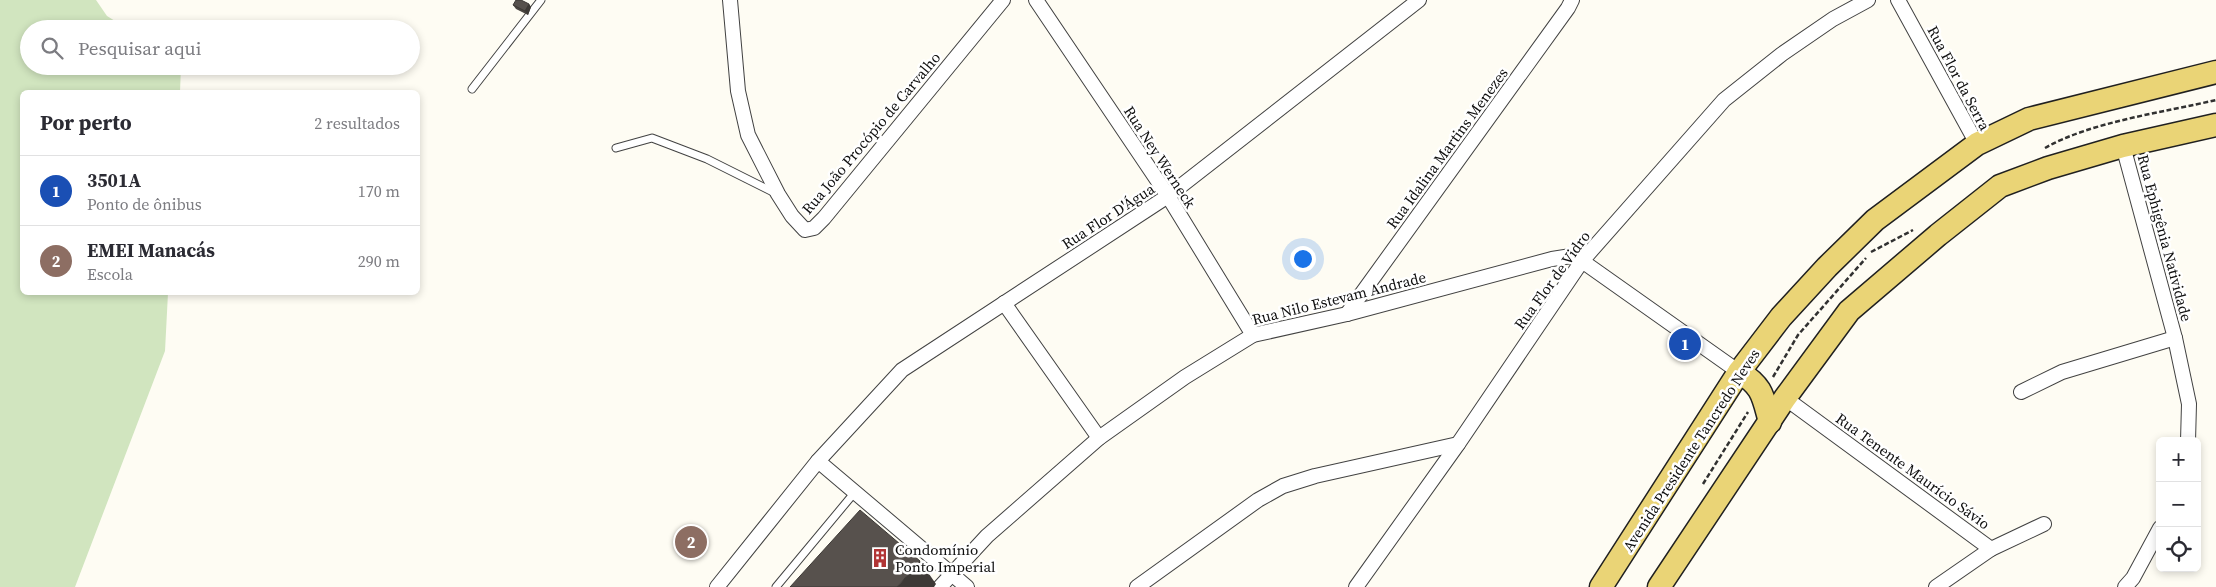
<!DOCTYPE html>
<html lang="pt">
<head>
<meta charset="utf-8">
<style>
	:root { --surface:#fff; --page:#f2f2f3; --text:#2b2b33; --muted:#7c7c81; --line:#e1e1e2; --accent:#db2777 }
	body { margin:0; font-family:"Source Serif 4",serif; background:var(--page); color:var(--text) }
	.controls { position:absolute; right:15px; bottom:15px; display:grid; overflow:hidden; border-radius:8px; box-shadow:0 2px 8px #0003 }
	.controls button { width:45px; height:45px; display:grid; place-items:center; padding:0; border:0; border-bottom:1px solid var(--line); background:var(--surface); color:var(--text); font:25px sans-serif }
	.you { position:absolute; left:1302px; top:258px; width:18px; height:18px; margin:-12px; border:4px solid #fff; border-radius:50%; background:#1a73e8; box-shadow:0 0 0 8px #1a73e833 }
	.badge { display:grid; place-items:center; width:32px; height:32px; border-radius:50%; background:var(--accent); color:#fff; font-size:16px; font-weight:700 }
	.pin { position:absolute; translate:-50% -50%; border:2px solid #fff; box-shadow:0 1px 5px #0006 }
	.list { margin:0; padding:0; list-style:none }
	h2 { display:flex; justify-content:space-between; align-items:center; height:65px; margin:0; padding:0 20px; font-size:21px }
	h2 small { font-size:16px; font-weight:400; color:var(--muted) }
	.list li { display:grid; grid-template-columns:32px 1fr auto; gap:15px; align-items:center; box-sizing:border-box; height:70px; padding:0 20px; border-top:1px solid var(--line) }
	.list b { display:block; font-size:19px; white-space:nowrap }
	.list p { margin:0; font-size:16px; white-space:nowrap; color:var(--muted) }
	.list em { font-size:16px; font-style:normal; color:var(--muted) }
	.icon { flex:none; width:28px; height:28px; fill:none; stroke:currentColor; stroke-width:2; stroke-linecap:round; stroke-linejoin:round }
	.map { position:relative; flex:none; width:2216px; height:587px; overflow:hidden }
	.search { position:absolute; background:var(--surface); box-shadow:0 2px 8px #0003; left:20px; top:20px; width:400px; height:55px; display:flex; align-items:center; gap:12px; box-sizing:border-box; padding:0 18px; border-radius:28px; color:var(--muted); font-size:19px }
	.panel { position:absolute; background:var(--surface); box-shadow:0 2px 8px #0003; left:20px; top:90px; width:400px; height:205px; border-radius:8px }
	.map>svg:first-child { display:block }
	.green { fill:#d1e5bf }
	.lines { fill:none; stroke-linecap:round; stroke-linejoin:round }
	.lane-casing { stroke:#424242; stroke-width:9 }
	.street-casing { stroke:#424242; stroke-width:16 }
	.primary-casing { stroke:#202020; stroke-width:25 }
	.path { stroke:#313131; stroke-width:2.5; stroke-dasharray:5 2.5; stroke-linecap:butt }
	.lane { stroke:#fff; stroke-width:7 }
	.street { stroke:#fff; stroke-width:14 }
	.primary { stroke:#ead476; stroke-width:22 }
	.wall { fill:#4b4642 }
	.shaded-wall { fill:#3d3936 }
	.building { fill:#57514d; stroke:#3d3936 }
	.labels { text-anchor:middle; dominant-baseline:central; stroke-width:5; stroke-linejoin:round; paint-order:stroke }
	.street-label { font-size:15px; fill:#0f0f0f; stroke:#fff }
	.poi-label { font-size:15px; fill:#0f0f0f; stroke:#fff; text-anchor:start }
</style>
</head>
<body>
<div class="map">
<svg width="2216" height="587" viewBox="0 0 2216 587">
	<rect width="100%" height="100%" fill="#fefcf3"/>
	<!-- green -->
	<polygon class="green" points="0,0 96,0 107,16 128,29 29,29 29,66 181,66 180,92 22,92 22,292 168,293 165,351 75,587 0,587"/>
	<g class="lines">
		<!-- lane casing -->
		<g class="lane-casing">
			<g id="lane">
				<polyline points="472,89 541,0"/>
				<polyline points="616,148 652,138 707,159 775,193"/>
				<polyline points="776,587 855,492"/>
			</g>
		</g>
		<!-- street casing -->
		<g class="street-casing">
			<g id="street">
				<polyline points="730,0 738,91 748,135 778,194 792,216 805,230 814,228 824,218 1003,0"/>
				<polyline points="1036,0 1168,196 1253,335"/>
				<polyline points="1898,0 1977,144"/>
				<polyline points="2123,146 2175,338 2189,404 2188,441"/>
				<polyline points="1004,303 1099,438"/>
				<polyline points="1347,314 1568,8 1572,0"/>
				<polyline points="2021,392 2062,372 2175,338"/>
				<polyline points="1785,398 1991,549"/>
				<polyline points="818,461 967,587"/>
				<polyline points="717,587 818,461 902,370 1168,196 1419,0"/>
				<polyline points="940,587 987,536 1099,438 1185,377 1253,335 1347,314 1552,259 1571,256 1582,261 1739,372"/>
				<polyline points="1137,587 1258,500 1283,486 1315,476 1458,444"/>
				<polyline points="1356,587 1458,444 1582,261 1724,100 1782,54 1833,19 1868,0"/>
				<polyline points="1936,587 1991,549 2044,524"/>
				<polyline points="2125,587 2133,578 2160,528"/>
			</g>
		</g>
		<!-- primary casing -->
		<g class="primary-casing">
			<g id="primary">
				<path d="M1739 372C1763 386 1763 397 1770 422"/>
				<polyline points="1601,587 1739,372 1781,317 1827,267 1875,220 1977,144 2029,119 2216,72"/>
				<polyline points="1659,587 1785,398 1849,311 1938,235 2000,186 2048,168 2123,146 2216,125"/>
			</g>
		</g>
		<!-- path -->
		<g class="path">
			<path d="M2045 148C2090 122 2165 112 2216 100"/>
			<polyline points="1871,252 1913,230"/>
			<polyline points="1773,377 1798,335 1866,258"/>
			<polyline points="1703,484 1748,412"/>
		</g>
		<!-- lane -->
		<use href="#lane" class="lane"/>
		<!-- street -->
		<use href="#street" class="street"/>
		<!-- primary -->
		<use href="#primary" class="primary"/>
	</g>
	<!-- wall -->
	<polygon class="wall" points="529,4 531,7 528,15 516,9 513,5"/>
	<!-- shaded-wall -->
	<g class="shaded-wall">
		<polygon points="529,4 531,7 528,15 525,11"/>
		<polygon points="920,561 936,584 934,587 897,587"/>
	</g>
	<!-- building -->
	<g class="building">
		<polygon points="516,0 521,0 529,4 525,11 513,5"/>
		<polygon points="860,510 920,561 897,587 790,587"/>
	</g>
	<!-- icons -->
	<defs>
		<g id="building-bare" transform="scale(1.5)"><path d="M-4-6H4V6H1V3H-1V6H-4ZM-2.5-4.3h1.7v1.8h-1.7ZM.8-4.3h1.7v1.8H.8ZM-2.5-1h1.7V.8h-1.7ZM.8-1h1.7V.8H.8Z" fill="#b13535" stroke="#fff" stroke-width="2.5" paint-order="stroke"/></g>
	</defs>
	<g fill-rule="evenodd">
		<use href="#building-bare" x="880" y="558"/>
	</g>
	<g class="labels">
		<!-- street labels -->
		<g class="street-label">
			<text transform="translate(1959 78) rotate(62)">Rua Flor da Serra</text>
			<text transform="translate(871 133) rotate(-50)">Rua João Procópio de Carvalho</text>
			<text transform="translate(1447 148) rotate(-54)">Rua Idalina Martins Menezes</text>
			<text transform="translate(1160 157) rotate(57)">Rua Ney Werneck</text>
			<text transform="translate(1108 216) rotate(-33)">Rua Flor D'Água</text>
			<text transform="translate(2165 238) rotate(75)">Rua Ephigênia Natividade</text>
			<text transform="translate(1552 280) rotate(-54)">Rua Flor de Vidro</text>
			<text transform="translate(1339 298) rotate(-14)">Rua Nilo Estevam Andrade</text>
			<text transform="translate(1691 450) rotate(-57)">Avenida Presidente Tancredo Neves</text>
			<text transform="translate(1913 471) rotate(36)">Rua Tenente Maurício Sávio</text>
		</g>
		<!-- poi labels -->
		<g class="poi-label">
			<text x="895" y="549">Condomínio<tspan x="895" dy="17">Ponto Imperial</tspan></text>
		</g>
	</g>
</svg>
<div class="controls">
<button>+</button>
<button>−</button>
<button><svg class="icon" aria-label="locate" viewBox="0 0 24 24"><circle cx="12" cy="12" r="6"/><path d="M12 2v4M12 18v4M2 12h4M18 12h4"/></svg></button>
</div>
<div class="you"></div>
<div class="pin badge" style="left:1685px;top:344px;background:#1a4fb4">1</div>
<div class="pin badge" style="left:691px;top:542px;background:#8d6e63">2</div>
<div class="search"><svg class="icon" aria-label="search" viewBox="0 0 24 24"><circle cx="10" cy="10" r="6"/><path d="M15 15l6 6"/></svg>Pesquisar aqui</div>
<section class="panel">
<h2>Por perto<small>2 resultados</small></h2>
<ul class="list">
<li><span class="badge" style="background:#1a4fb4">1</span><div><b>3501A</b><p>Ponto de ônibus</p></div><em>170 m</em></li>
<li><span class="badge" style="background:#8d6e63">2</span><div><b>EMEI Manacás</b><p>Escola</p></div><em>290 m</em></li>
</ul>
</section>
</div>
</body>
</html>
